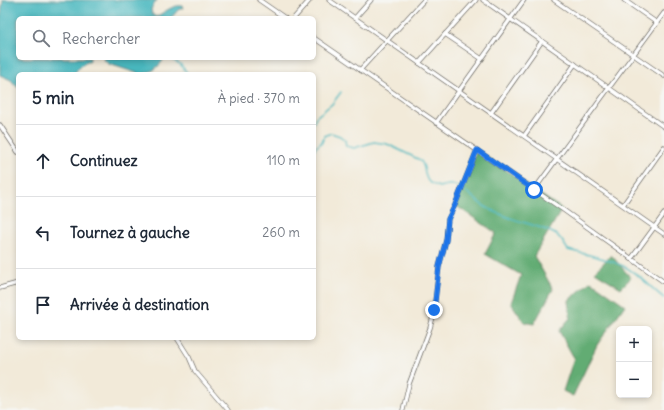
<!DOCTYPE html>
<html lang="fr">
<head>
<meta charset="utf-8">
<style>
	:root { --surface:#fff; --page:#f6f6f7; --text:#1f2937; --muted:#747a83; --line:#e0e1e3 }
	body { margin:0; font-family:Delius,sans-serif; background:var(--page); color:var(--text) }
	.controls { position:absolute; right:12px; bottom:12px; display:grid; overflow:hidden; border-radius:6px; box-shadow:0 2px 6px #0003 }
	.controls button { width:36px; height:36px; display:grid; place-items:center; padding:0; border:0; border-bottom:1px solid var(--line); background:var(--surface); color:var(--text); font:20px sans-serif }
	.stop { position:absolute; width:12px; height:12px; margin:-9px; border:3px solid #1a73e8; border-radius:50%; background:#fff }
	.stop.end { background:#1a73e8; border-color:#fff; box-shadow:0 1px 4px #0008 }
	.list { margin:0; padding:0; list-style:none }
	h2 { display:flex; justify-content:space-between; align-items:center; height:52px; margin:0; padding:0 16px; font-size:17px }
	h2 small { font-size:13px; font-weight:400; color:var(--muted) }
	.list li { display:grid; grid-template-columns:26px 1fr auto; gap:12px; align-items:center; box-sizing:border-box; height:72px; padding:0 16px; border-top:1px solid var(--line) }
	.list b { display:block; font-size:15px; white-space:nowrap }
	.list em { font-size:13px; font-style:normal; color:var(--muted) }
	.icon { flex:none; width:22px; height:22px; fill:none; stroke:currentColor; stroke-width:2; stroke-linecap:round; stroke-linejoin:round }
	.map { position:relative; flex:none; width:664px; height:410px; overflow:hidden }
	.search { position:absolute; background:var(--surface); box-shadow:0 2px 6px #0003; left:16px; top:16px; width:300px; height:44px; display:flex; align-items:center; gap:10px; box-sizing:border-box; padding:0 14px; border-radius:6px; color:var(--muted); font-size:15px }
	.panel { position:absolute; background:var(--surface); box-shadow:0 2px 6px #0003; left:16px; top:72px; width:300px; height:268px; border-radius:6px }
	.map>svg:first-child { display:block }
	.forest { fill:#62ac73; stroke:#466c4f }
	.water { fill:#49b8bf; stroke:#3a7275 }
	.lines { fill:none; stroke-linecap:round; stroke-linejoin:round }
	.stream { stroke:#49b8bf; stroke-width:1.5 }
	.minor-casing { stroke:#716e68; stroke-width:5 }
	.minor { stroke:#fff; stroke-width:3.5 }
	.route { stroke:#1a73e8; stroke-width:5 }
</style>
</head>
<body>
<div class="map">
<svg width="664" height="410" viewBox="0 0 664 410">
	<rect width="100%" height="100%" fill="#f6f6f2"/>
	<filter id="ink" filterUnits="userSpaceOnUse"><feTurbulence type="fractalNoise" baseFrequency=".025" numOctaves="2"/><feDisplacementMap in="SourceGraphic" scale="8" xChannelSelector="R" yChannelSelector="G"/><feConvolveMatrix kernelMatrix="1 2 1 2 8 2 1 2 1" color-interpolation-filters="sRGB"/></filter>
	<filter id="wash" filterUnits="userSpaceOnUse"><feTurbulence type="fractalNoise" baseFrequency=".012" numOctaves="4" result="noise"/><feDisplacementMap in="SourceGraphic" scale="16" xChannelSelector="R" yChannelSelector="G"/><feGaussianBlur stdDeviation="0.9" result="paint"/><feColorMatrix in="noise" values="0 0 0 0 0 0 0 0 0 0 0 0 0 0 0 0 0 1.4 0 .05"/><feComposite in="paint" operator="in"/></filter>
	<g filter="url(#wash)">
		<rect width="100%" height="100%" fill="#f2ead9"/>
		<!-- forest -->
		<g class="forest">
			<polygon points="477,150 562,209 534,256 553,289 534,324 524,322 511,303 521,275 485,254 496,233 455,205"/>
			<polygon points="611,255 631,278 621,288 595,272"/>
			<polygon points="591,281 625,305 597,345 573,396 563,391 574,358 559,331 570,318 569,300"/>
		</g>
		<!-- water -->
		<g class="water">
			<path d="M3 0H157L151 9 152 14 156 17C163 13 174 4 182 6L183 8 178 10 171 18H18V58H90V60L79 67 74 74H18V88L11 80 0 75V21Z"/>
			<path d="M103 58H164C160 67 150 74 140 74L109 64 104 60Z"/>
		</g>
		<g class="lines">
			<!-- stream -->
			<g class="stream">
				<polyline points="169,58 180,64 188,74"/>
				<polyline points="314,122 316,117 332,104 341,92"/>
				<path d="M314 149 322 142 324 136 331 133 340 136 345 140 346 146 354 148 374 142 387 144 420 160C427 168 423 176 429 182 432 184 436 186 439 187 443 186 449 184 454 185 464 187 475 201 484 206 497 214 512 219 526 223 536 226 546 229 555 234 561 237 564 244 568 250 586 254 619 261 633 272 644 279 653 290 664 298"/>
			</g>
		</g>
	</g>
	<g filter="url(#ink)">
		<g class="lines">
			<!-- minor casing -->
			<g class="minor-casing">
				<g id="minor">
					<polyline points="259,0 285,18"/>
					<polyline points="329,0 664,234"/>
					<polyline points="483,0 609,88 664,127"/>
					<polyline points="554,0 664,76"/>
					<polyline points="624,0 657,23"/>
					<polyline points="294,18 310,0"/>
					<polyline points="355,18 371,0"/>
					<polyline points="445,34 482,59"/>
					<polyline points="314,38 562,209 664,282"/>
					<polyline points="419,63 476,0"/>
					<polyline points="360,70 424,0"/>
					<polyline points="491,113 542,41"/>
					<polyline points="436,123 524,0"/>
					<polyline points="0,125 18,152"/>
					<polyline points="524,136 575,64"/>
					<polyline points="534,190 664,13"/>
					<polyline points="623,205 664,147"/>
					<polyline points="631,259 664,214"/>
					<polyline points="0,288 18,283"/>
					<polyline points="177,338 189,357 195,371 228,410"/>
					<polyline points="403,410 409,384 430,328 433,317 439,267 446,240 448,219 455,205 477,150"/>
				</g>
			</g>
			<!-- minor -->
			<use href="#minor" class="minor"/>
		</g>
	</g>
	<g class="lines" filter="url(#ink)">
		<!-- route -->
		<polyline class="route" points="434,310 439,267 446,240 448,219 455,205 477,150 534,190"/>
	</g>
</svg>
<div class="controls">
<button>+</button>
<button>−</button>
</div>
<div class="stop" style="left:534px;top:190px"></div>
<div class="stop end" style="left:434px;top:310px"></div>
<div class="search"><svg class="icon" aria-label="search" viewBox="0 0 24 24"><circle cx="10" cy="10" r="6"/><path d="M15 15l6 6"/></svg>Rechercher</div>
<section class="panel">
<h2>5 min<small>À pied · 370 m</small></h2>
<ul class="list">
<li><svg class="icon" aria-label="ahead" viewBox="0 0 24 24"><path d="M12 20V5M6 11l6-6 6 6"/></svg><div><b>Continuez</b></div><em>110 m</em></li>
<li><svg class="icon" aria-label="left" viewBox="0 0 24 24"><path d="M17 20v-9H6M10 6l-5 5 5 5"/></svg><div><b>Tournez à gauche</b></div><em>260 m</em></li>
<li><svg class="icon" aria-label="arrive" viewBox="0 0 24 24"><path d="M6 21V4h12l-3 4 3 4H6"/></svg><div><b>Arrivée à destination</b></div></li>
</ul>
</section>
</div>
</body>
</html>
